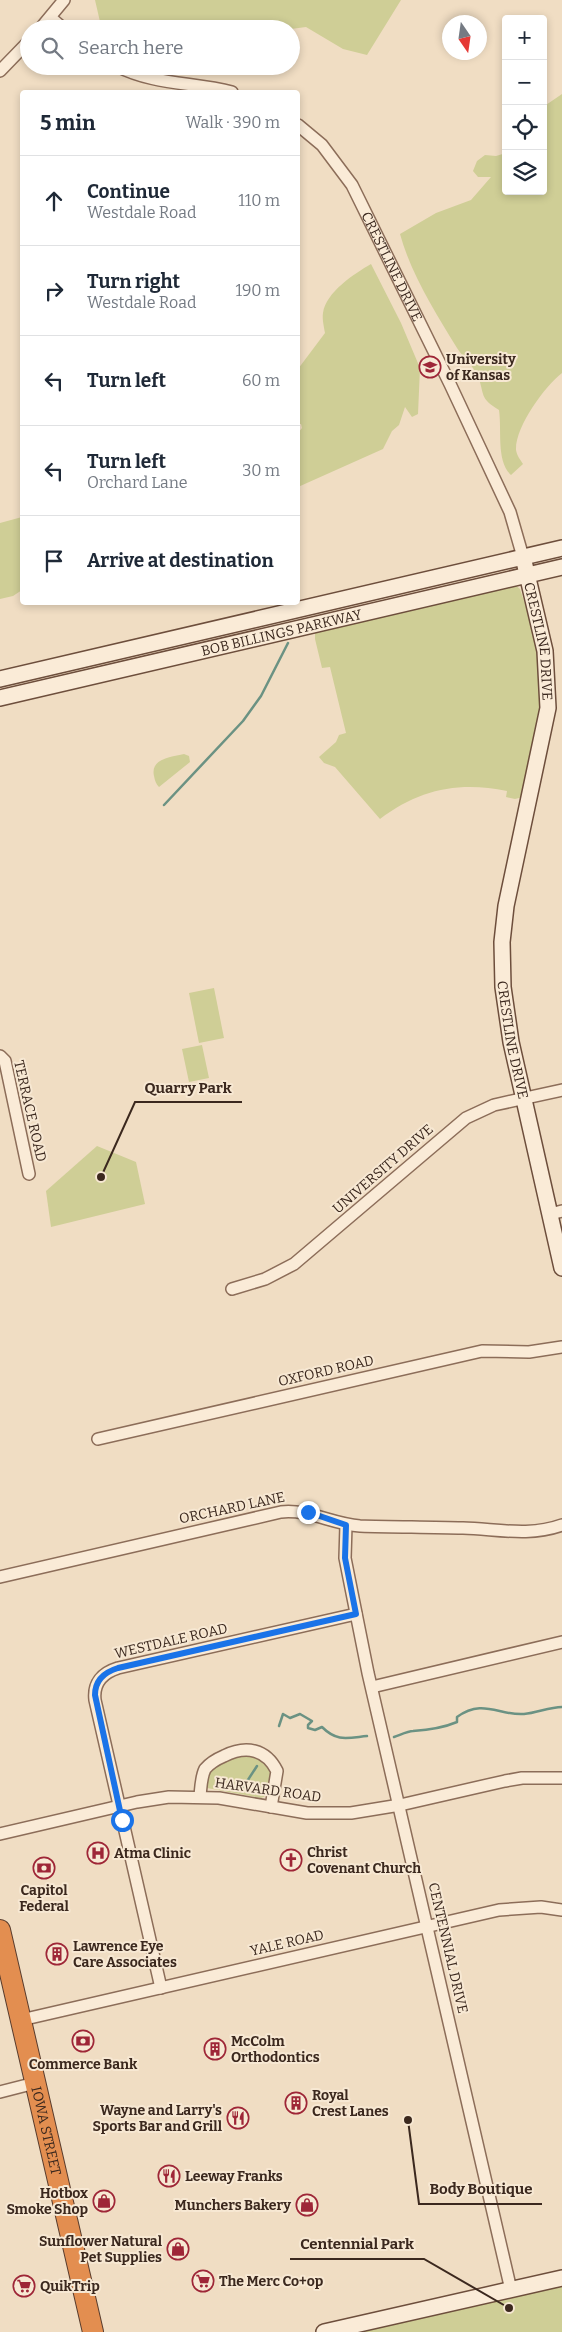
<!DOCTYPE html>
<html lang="en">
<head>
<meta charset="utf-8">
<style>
	:root { --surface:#fff; --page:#f6f6f7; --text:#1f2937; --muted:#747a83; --line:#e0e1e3 }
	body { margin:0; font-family:Bitter,serif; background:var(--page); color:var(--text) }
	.controls { position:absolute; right:15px; top:15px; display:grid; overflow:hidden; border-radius:5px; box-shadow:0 2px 8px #0003 }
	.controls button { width:45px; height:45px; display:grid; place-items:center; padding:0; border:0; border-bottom:1px solid var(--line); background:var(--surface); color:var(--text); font:25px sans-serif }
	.compass { position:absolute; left:442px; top:15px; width:45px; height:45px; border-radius:50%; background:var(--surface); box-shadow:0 2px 8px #0003; rotate:167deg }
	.stop { position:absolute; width:15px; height:15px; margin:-11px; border:4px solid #1a73e8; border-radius:50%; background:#fff }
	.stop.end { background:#1a73e8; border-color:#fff; box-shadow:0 1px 5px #0008 }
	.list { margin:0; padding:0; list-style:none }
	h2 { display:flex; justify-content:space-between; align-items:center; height:65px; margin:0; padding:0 20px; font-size:21px }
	h2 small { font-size:16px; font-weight:400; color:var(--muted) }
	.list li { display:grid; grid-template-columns:32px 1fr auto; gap:15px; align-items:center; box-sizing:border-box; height:90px; padding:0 20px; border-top:1px solid var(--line) }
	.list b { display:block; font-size:19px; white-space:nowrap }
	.list p { margin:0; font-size:16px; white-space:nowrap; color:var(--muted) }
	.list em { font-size:16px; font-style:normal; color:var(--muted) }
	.icon { flex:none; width:28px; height:28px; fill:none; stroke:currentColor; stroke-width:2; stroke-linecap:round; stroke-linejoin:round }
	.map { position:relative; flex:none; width:562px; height:2332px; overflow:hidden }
	.search { position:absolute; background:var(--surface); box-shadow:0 2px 8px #0003; left:20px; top:20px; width:280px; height:55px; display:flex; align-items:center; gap:12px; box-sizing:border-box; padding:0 18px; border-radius:28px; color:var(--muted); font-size:19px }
	.panel { position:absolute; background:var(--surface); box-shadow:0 2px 8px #0003; left:20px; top:90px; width:280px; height:515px; border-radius:5px }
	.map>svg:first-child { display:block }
	.green { fill:#cfce96 }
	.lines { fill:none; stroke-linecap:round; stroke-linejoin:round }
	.stream { stroke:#6b9283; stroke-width:2.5 }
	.street-casing { stroke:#8c6d59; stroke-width:14 }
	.secondary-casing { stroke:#6d4e3c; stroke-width:18 }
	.highway-casing { stroke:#593c2d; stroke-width:22 }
	.street { stroke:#faebd7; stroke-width:11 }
	.secondary { stroke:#faebd7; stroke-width:15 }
	.highway { stroke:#e38e50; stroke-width:20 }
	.route { stroke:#1a73e8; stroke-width:6 }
	.labels { text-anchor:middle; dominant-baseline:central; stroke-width:4; stroke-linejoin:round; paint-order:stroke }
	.street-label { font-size:14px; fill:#3b281e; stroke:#f7e8d3 }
	.poi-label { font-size:14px; font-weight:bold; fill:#3b281e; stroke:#f7e8d3; text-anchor:start }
	.leader { fill:none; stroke:#3b281e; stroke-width:2 }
	.callout-dot { fill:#3b281e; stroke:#f7e8d3; stroke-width:2 }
	.callout-label { font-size:15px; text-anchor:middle; font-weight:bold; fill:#3b281e; stroke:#f7e8d3; stroke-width:4; stroke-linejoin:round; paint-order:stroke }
</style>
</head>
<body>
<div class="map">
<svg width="562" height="2332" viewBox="0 0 562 2332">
	<rect width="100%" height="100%" fill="#f0ddc3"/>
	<!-- green -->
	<g class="green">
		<polygon points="95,0 401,0 367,55 343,49 306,27 291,29 105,29 101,26"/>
		<path d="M562 94V373C545 386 515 427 516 450 517 456 520 459 523 464L511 475C496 461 502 431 499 410 479 398 485 395 478 376 473 366 463 357 457 348 435 312 411 274 400 234L436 213 471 200 491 177H478L473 171 477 161 485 155 496 156 506 153V191H543V107Z"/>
		<path d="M371 264 401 323 420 368 418 414 412 417 405 407 399 425 392 431 383 449 298 487V433L302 428 301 424H298V369L325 333C324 327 322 319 323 313 326 292 354 274 371 264Z"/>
		<polygon points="22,517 22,590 13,596 0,599 0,523"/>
		<path d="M515 585 520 589 539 646 543 702 523 797 515 799 506 797 507 791C460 781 419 789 380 819L335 767 324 763 319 757 336 742 339 735 346 733 330 667 322 668 315 639V633Z"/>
		<path d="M184 754 189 756 190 762 159 787C156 784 155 781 154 776 150 758 172 757 184 754Z"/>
		<polygon points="214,988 224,1038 199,1043 189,993"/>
		<polygon points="202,1045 209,1078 189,1082 182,1049"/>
		<polygon points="97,1146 136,1162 145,1204 51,1227 46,1191"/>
		<path d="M249 1755C272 1760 282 1790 261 1798L207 1788C204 1765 231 1756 249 1755Z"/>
		<polygon points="562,2284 562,2332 351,2332"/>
	</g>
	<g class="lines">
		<!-- stream -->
		<g class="stream">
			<polyline points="164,805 243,721 261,696 288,643"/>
			<path d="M279 1726 283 1714 290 1718 300 1714 312 1721 308 1725V1728L315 1730 322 1727C337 1742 347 1738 367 1736"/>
			<path d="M394 1737C400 1735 408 1731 413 1731 428 1730 443 1728 457 1722V1717C483 1698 499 1716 524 1714 537 1713 549 1707 562 1707"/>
			<polyline points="242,1789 257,1766"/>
		</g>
		<!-- street casing -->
		<g class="street-casing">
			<g id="street">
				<polyline points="51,18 64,29"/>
				<polyline points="40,29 64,0"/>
				<path d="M117 66C154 85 193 82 232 92"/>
				<polyline points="0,71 29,41"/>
				<path id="s1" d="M298 125 322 145 352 185 450 384 510 512 523 557"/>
				<polyline points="0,1056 5,1061 29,1174"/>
				<polyline points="550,1214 562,1211"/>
				<polyline points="232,1289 265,1279 294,1264 466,1118 494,1105 562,1090"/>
				<polyline points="98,1439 482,1351 529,1352 562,1347"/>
				<polyline points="346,1525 345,1558 368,1673 511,2290"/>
				<path d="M0 1577 281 1512C309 1509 332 1524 360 1526 394 1527 429 1527 463 1528 497 1529 529 1537 562 1525"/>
				<polyline points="372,1687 562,1642"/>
				<path d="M200 1796C201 1787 201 1777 205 1769 210 1763 217 1759 224 1756 246 1745 266 1749 277 1771L271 1807"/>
				<polyline points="0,1834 137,1802 169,1797 219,1798 307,1813 351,1813 400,1805 505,1781 522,1778 562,1778"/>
				<path d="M161 1988 95 1700C93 1683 102 1673 118 1668L356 1614"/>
				<polyline points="21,2020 499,1910 541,1907 562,1910"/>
				<polyline points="0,2092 35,2083"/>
			</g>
		</g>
		<!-- secondary casing -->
		<g class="secondary-casing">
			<g id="secondary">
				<path id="s2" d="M523 557 545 651 548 708 506 906 502 942 503 987 511 1042 562 1268"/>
				<polyline points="0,679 562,548"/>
				<path id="s3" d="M0 698 562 567"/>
				<polyline points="324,2332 562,2278"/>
			</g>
		</g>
		<!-- highway casing -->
		<g class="highway-casing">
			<g id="highway">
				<path id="s4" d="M0 1930 93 2332"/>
			</g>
		</g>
		<!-- street -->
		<use href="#street" class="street"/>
		<!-- secondary -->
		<use href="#secondary" class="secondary"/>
		<!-- highway -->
		<use href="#highway" class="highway"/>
	</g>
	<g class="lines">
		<!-- route -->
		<path class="route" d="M122 1820 95 1695C95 1680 105 1672 118 1668L356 1614 345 1558 346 1525 308 1512"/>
	</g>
	<!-- icons -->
	<defs>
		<g id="university-ring" transform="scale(1.125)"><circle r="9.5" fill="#f7e8d3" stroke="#9e2637" stroke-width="1.5"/><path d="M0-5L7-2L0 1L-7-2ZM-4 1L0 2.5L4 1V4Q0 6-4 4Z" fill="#9e2637"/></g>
		<g id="hospital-ring" transform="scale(1.125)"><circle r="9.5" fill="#f7e8d3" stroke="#9e2637" stroke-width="1.5"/><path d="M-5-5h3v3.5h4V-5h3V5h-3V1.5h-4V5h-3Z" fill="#9e2637"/></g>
		<g id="church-ring" transform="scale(1.125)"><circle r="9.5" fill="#f7e8d3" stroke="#9e2637" stroke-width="1.5"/><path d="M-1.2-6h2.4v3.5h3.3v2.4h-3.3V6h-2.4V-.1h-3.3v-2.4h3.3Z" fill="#9e2637"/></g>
		<g id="bank-ring" transform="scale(1.125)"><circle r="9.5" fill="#f7e8d3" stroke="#9e2637" stroke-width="1.5"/><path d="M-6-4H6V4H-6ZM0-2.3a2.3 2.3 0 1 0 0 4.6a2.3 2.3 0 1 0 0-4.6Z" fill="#9e2637"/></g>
		<g id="building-ring" transform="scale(1.125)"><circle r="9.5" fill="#f7e8d3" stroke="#9e2637" stroke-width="1.5"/><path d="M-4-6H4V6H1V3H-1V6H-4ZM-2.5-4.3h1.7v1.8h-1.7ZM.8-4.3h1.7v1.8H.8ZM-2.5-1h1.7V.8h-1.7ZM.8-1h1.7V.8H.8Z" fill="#9e2637"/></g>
		<g id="restaurant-ring" transform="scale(1.125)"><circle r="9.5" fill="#f7e8d3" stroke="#9e2637" stroke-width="1.5"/><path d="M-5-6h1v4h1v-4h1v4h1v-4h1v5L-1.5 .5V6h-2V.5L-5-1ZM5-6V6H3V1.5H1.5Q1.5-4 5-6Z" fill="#9e2637"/></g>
		<g id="shop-ring" transform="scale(1.125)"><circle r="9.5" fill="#f7e8d3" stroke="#9e2637" stroke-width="1.5"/><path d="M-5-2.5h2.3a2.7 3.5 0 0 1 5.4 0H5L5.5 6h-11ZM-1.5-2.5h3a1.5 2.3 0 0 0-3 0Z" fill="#9e2637"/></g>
		<g id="supermarket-ring" transform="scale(1.125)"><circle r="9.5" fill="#f7e8d3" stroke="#9e2637" stroke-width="1.5"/><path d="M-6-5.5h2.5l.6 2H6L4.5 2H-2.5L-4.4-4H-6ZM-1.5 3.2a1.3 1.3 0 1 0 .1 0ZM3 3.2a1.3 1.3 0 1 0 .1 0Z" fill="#9e2637"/></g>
	</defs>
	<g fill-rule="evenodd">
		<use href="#university-ring" x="430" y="367"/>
		<use href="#hospital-ring" x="98" y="1853"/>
		<use href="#church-ring" x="291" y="1860"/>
		<use href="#bank-ring" x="44" y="1868"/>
		<use href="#building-ring" x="57" y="1954"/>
		<use href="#bank-ring" x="83" y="2041"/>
		<use href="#building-ring" x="215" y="2049"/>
		<use href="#building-ring" x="296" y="2103"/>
		<use href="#restaurant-ring" x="238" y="2118"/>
		<use href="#restaurant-ring" x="169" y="2176"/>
		<use href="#shop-ring" x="104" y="2201"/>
		<use href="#shop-ring" x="307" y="2205"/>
		<use href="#shop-ring" x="178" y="2249"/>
		<use href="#supermarket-ring" x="203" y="2281"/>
		<use href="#supermarket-ring" x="24" y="2286"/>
	</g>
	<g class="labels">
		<!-- street labels -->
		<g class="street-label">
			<text stroke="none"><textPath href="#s1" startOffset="172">CRESTLINE DRIVE</textPath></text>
			<text stroke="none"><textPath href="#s3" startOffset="289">BOB BILLINGS PARKWAY</textPath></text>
			<text stroke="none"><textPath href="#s2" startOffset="86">CRESTLINE DRIVE</textPath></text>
			<text stroke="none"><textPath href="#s2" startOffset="491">CRESTLINE DRIVE</textPath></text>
			<text transform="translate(30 1111) rotate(77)">TERRACE ROAD</text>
			<text transform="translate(383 1169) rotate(-41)">UNIVERSITY DRIVE</text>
			<text transform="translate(326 1371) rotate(-13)">OXFORD ROAD</text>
			<text transform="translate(232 1508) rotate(-12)">ORCHARD LANE</text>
			<text transform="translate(171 1641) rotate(-13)">WESTDALE ROAD</text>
			<text transform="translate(268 1790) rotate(8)">HARVARD ROAD</text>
			<text transform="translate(287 1943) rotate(-13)">YALE ROAD</text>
			<text transform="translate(448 1948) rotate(77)">CENTENNIAL DRIVE</text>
			<text stroke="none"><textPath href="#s4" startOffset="206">IOWA STREET</textPath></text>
		</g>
		<!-- poi labels -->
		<g class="poi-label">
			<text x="446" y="359">University<tspan x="446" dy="16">of Kansas</tspan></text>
			<text x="307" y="1852">Christ<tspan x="307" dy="16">Covenant Church</tspan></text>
			<text x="114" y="1853">Atma Clinic</text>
			<text x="44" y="1890" text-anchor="middle">Capitol<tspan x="44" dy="16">Federal</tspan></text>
			<text x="73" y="1946">Lawrence Eye<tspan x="73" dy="16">Care Associates</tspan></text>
			<text x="231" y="2041">McColm<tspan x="231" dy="16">Orthodontics</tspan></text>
			<text x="83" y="2064" text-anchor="middle">Commerce Bank</text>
			<text x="312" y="2095">Royal<tspan x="312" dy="16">Crest Lanes</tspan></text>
			<text x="222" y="2110" text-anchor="end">Wayne and Larry's<tspan x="222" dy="16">Sports Bar and Grill</tspan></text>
			<text x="185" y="2176">Leeway Franks</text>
			<text x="88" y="2193" text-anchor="end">Hotbox<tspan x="88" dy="16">Smoke Shop</tspan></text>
			<text x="291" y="2205" text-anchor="end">Munchers Bakery</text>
			<text x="162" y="2241" text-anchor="end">Sunflower Natural<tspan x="162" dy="16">Pet Supplies</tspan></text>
			<text x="219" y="2281">The Merc Co+op</text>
			<text x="40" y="2286">QuikTrip</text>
		</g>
	</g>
	<!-- callouts -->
	<path class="leader" d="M101 1177L135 1102H242M408 2120L419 2204H542M509 2308L424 2259H290"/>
	<g class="callout-dot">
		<circle cx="101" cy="1177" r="5"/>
		<circle cx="408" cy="2120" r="5"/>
		<circle cx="509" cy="2308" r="5"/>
	</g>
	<g class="callout-label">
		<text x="188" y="1093">Quarry Park</text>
		<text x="481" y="2194">Body Boutique</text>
		<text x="357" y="2249">Centennial Park</text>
	</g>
</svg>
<div class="controls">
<button>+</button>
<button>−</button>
<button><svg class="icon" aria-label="locate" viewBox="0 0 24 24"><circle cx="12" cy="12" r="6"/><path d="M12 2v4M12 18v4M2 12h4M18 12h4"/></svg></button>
<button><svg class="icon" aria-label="layers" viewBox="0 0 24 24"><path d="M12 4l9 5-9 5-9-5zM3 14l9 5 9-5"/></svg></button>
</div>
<svg class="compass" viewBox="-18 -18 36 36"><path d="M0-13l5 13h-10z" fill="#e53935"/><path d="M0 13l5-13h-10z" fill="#747a83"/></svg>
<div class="stop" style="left:122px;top:1820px"></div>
<div class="stop end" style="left:308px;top:1512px"></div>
<div class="search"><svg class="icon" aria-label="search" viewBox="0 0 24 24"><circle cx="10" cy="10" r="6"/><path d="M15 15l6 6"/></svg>Search here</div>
<section class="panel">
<h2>5 min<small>Walk · 390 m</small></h2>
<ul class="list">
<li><svg class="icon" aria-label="ahead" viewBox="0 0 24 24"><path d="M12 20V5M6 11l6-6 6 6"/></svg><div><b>Continue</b><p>Westdale Road</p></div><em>110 m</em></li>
<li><svg class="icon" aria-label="right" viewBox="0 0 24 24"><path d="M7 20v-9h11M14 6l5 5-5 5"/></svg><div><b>Turn right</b><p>Westdale Road</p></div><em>190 m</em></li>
<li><svg class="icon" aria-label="left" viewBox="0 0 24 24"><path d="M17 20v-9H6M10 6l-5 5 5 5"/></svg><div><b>Turn left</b></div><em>60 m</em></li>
<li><svg class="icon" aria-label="left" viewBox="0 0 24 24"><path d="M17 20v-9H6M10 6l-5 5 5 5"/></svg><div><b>Turn left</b><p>Orchard Lane</p></div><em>30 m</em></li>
<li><svg class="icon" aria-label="arrive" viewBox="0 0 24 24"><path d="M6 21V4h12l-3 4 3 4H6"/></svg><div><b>Arrive at destination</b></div></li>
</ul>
</section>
</div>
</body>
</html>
